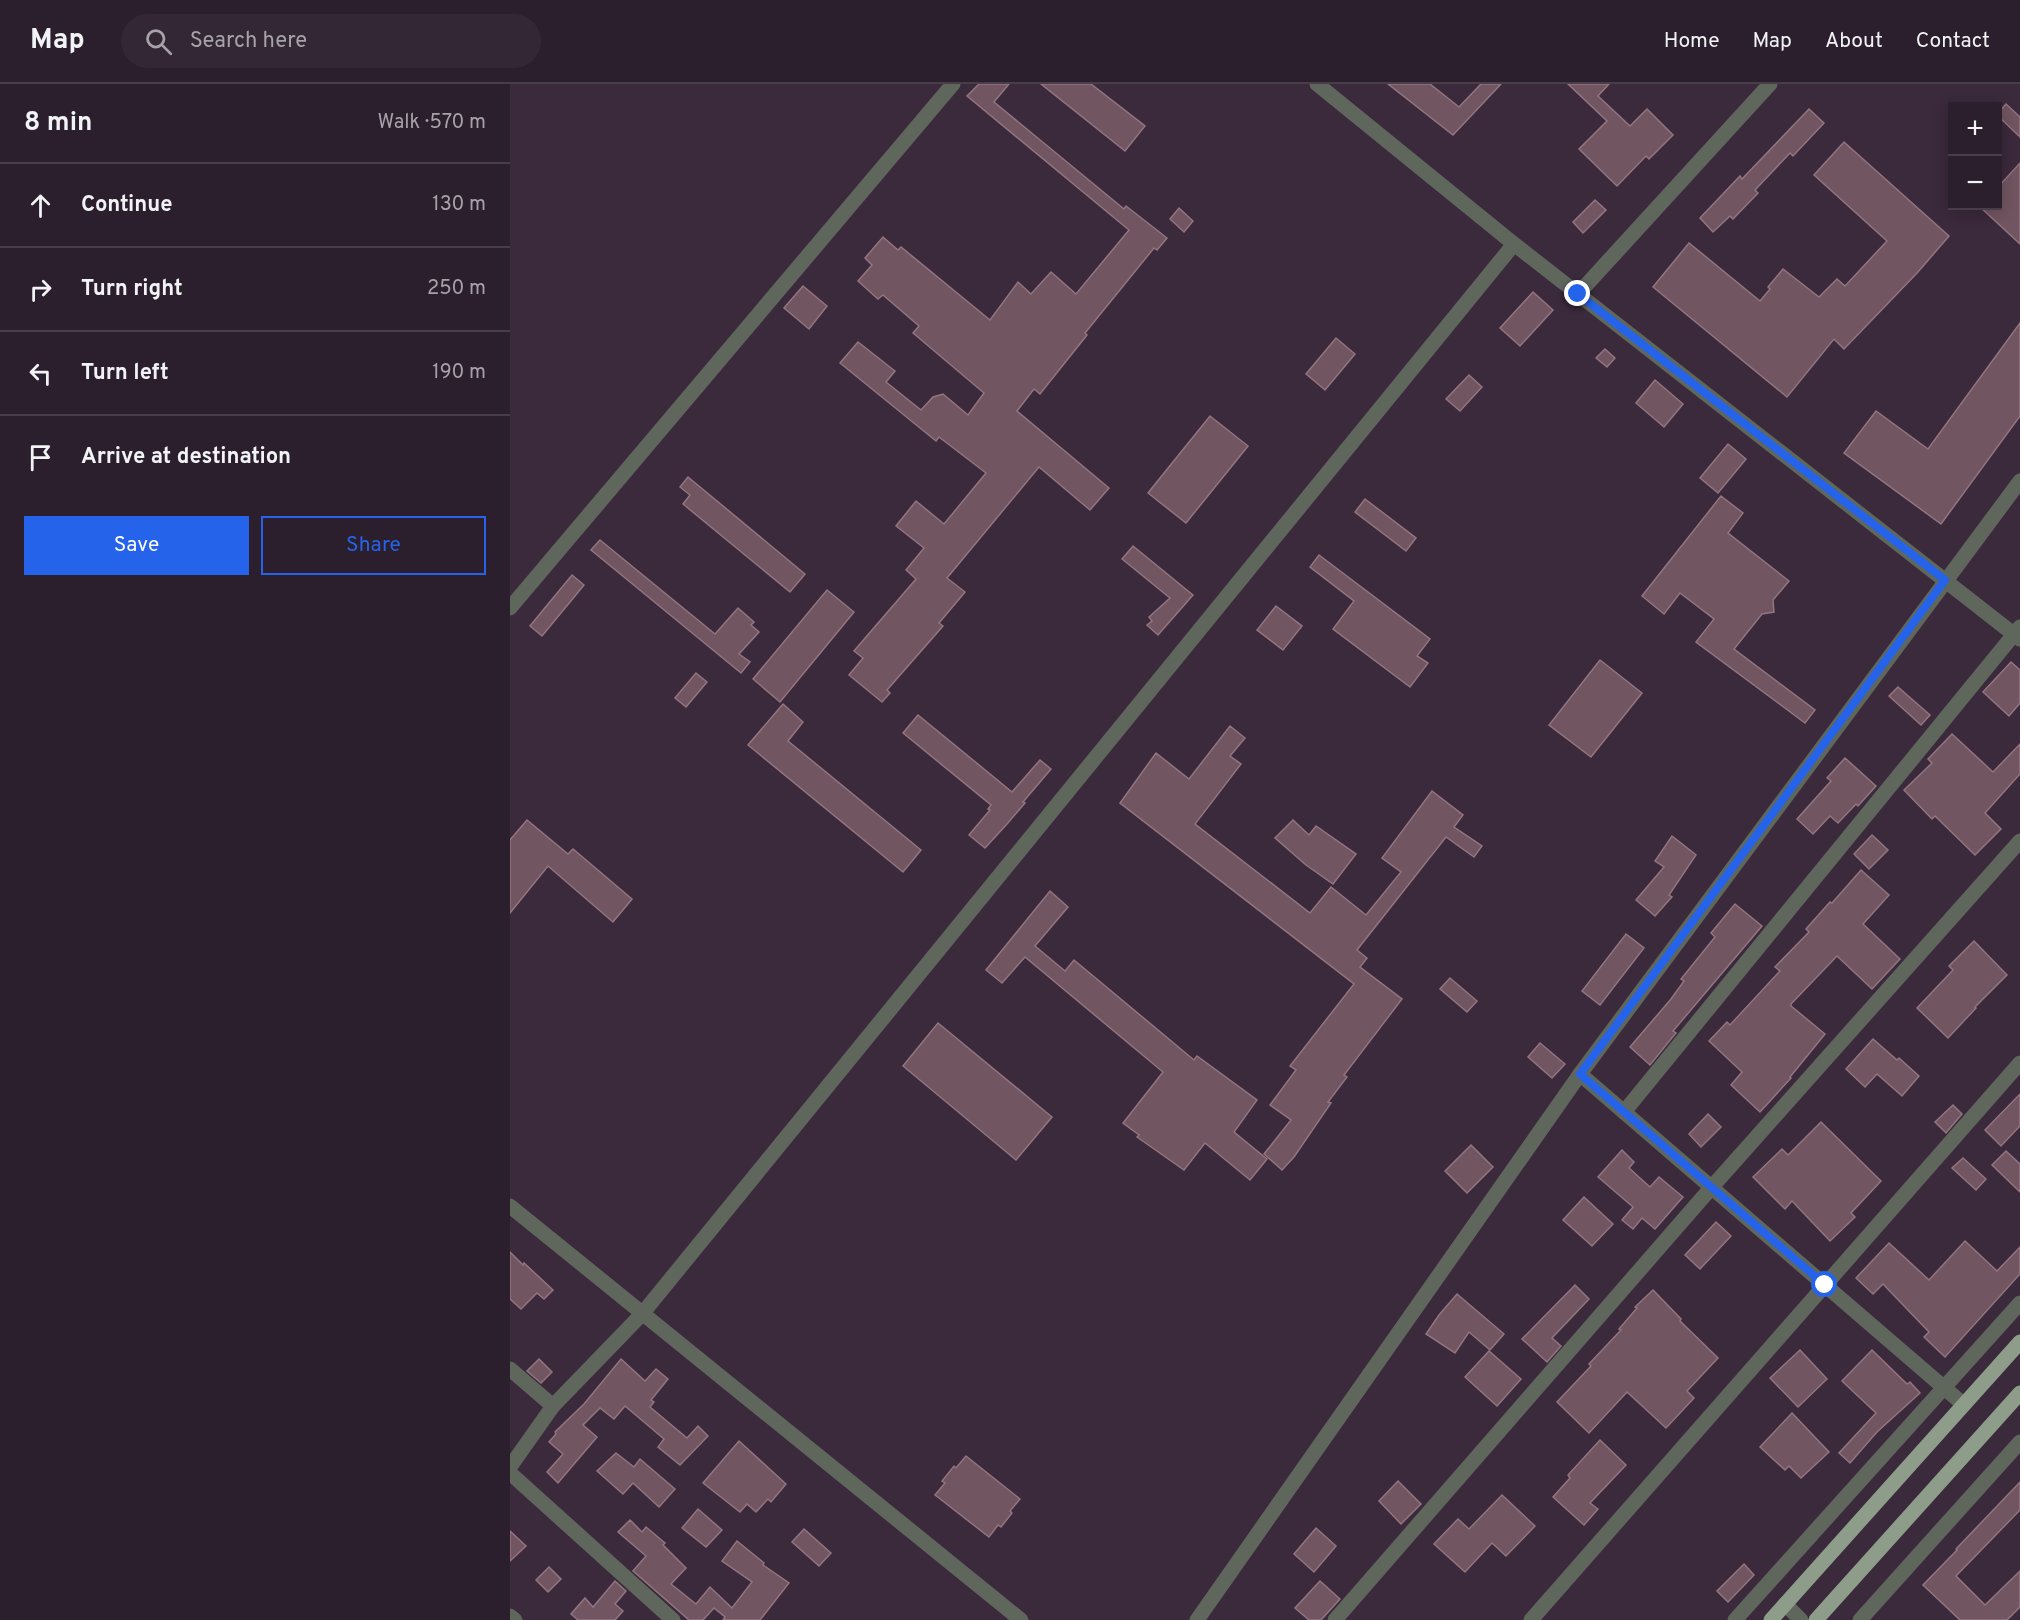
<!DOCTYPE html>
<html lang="en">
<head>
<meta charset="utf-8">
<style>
	:root { --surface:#2c1f2d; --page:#342735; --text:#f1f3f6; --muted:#a6a2aa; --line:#483d49; --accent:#2563eb }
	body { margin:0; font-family:Overpass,sans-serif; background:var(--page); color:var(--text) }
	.controls { position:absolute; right:18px; top:18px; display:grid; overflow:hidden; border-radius:0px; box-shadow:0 3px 15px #0003 }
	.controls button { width:54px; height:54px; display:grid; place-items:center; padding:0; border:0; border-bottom:2px solid var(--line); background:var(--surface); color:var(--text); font:30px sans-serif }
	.stop { position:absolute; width:18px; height:18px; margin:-14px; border:4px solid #2563eb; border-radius:50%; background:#fff }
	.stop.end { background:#2563eb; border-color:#fff; box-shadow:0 2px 6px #0008 }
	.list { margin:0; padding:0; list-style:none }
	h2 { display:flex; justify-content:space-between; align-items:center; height:78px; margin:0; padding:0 24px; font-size:26px }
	h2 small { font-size:20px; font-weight:400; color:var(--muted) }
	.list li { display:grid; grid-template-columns:39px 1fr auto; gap:18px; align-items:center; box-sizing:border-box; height:84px; padding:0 24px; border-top:2px solid var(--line) }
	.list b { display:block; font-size:22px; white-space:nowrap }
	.list em { font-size:20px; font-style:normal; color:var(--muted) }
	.actions { display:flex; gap:12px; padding:18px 24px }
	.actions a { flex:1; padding:14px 0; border:2px solid var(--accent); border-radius:0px; text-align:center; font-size:21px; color:var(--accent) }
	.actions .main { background:var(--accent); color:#fff }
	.icon { flex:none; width:33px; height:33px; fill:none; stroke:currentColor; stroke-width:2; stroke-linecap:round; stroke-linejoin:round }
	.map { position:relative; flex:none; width:1510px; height:1536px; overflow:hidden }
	header { display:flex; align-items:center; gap:36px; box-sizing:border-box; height:84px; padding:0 30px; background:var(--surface); border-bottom:2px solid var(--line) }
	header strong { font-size:28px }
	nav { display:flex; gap:33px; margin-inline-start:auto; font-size:21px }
	.search { width:420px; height:54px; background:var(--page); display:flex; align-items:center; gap:15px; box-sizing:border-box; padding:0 21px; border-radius:33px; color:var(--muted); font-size:22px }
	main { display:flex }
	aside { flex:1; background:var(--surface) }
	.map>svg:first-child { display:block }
	.building { fill:#715560; stroke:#937580; stroke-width:1.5 }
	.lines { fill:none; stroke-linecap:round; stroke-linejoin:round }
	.minor { stroke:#5f675d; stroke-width:15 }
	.major { stroke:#8d9d89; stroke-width:15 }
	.route { stroke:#2563eb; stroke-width:8 }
</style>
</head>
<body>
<header>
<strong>Map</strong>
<div class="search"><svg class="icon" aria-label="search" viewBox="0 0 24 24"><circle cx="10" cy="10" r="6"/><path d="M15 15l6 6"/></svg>Search here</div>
<nav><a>Home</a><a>Map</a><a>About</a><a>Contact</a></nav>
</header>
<main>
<aside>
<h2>8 min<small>Walk · 570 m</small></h2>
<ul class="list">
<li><svg class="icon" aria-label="ahead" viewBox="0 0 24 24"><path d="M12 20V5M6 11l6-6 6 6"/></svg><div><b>Continue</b></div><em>130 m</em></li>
<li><svg class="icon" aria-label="right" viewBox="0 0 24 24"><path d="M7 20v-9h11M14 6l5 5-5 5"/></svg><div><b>Turn right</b></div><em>250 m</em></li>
<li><svg class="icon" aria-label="left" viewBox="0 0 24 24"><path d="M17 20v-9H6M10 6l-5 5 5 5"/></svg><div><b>Turn left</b></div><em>190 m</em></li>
<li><svg class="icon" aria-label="arrive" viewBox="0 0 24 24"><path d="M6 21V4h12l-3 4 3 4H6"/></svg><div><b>Arrive at destination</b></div></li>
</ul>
<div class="actions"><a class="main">Save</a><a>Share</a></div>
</aside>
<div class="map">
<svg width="1510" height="1536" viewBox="0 0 1510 1536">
	<rect width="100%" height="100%" fill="#3b293c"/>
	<!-- building -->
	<g class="building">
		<polygon points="469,0 499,0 484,18 614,125 616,122 657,154 647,166 644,164 575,249 577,251 530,310 524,305 507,327 599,404 580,426 529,383 437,494 455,508 429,539 433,542 377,606 380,609 372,618 339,591 353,574 344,567 406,495 396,486 414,464 386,442 406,417 434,440 476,389 429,353 426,357 330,279 348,258 385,287 376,298 411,326 423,313 433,310 458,331 474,309 403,249 409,242 373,211 368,215 348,197 362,181 355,174 373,153 388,166 391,163 480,236 508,198 521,210 541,188 566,210 619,146 457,12"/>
		<polygon points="531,0 581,0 635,42 615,67"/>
		<polygon points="878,0 920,0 949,23 971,0 991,0 943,51"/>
		<polygon points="1058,0 1099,0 1088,12 1120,42 1137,25 1163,51 1139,75 1136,72 1107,102 1069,65 1097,37"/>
		<polygon points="1496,20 1510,33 1510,53 1488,32 1488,29"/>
		<polygon points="1299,25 1314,39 1283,72 1280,69 1245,106 1248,109 1223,135 1220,132 1203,148 1190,134 1230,92 1232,95"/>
		<polygon points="1334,58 1439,152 1408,188 1334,265 1324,255 1277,313 1143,203 1179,159 1250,217 1260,205 1258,203 1273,185 1309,213 1327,195 1335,202 1377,157 1304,91"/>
		<polygon points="1510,79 1510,160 1469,122 1488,122 1488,103"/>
		<polygon points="1085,116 1096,126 1073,149 1063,138"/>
		<polygon points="669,124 683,137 674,148 660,135"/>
		<polygon points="293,202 317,222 299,245 274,224"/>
		<polygon points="1023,208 1043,226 1010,262 990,244"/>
		<polygon points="1510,239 1510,332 1431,440 1334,369 1366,327 1418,365"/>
		<polygon points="826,254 845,270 815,306 796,290"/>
		<polygon points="1095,265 1105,274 1097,283 1086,274"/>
		<polygon points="959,291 972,303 950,327 936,315"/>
		<polygon points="1145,296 1173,320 1154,343 1126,319"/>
		<polygon points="700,332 738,362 676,439 638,409"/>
		<polygon points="1218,360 1236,375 1208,409 1190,394"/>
		<polygon points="178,393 295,490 280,508 173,420 180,411 170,403"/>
		<polygon points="1211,412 1233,429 1218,449 1279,497 1263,516 1264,528 1252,530 1224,565 1305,626 1295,639 1186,558 1204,535 1170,509 1154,530 1132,512"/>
		<polygon points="855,415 906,454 896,467 845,428"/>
		<polygon points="90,456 205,550 228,524 244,538 241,541 249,548 229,570 240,578 231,589 81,466"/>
		<polygon points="623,462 683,511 648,551 637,541 642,537 639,533 660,514 612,475"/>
		<polygon points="809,471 920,555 907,572 918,579 900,603 823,545 844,517 800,483"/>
		<polygon points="62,491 74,501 32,552 20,542"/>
		<polygon points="317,506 344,528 270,618 243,595"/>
		<polygon points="766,522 792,542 773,566 747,546"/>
		<polygon points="1090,576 1132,609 1081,673 1039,641"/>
		<polygon points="1501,578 1510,586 1510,619 1499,632 1473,608"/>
		<polygon points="186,589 197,598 176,623 165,614"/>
		<polygon points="1388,603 1420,631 1411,641 1379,612"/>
		<polygon points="273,620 293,638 278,657 411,766 393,788 238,661"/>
		<polygon points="408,631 502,708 530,676 541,685 513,718 515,719 497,740 475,764 459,751 480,726 478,725 481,721 393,649"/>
		<polygon points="720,642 735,654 720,672 731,680 685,740 800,829 821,803 856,831 891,788 872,774 922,707 953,731 944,743 972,762 964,773 936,753 847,866 857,874 850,883 892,915 834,991 837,993 818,1018 821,1019 784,1073 772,1086 754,1070 781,1036 760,1021 786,986 780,982 844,900 610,719 646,669 679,695"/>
		<polygon points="1442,650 1483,688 1510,660 1510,690 1475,729 1491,745 1465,771 1425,732 1422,735 1394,706 1422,679 1418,675"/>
		<polygon points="1335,674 1366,702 1348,722 1346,720 1328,739 1320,732 1303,750 1287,735 1321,697 1317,694"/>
		<polygon points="17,736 58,770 63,765 122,815 103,838 38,782 0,829 0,756"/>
		<polygon points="783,736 799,751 806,742 846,770 823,800 796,781 765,754"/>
		<polygon points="1362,751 1378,766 1359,785 1344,770"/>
		<polygon points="1162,752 1186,771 1159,811 1162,813 1145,832 1126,816 1154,783 1145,777"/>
		<polygon points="1351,786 1379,811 1353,840 1390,875 1362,905 1327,872 1281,920 1281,922 1315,950 1280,993 1281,994 1250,1028 1221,1001 1232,988 1199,957 1217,938 1220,941 1270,887 1265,883 1299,848 1296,845 1320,818 1322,819"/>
		<polygon points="540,807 558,823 525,862 555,887 564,876 684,976 687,972 747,1016 724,1048 757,1075 740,1096 695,1059 674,1086 627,1053 629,1051 613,1039 653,988 515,873 492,899 476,886"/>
		<polygon points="1225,820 1252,842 1163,947 1166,949 1140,981 1120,963 1161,915 1174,897 1171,895 1205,853 1201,849"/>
		<polygon points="1116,850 1134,864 1090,921 1072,907"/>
		<polygon points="1464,857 1497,891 1465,923 1466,924 1438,954 1407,924 1443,886 1439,882"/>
		<polygon points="940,894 967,917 957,928 930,905"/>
		<polygon points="428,939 542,1033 506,1076 393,982"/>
		<polygon points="1363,955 1387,976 1389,974 1409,992 1392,1012 1367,990 1355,1003 1336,985"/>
		<polygon points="1030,959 1055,980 1042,994 1018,973"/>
		<polygon points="1510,1010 1510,1042 1491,1062 1475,1046"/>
		<polygon points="1443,1021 1452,1030 1436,1049 1425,1038"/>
		<polygon points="1198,1030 1211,1043 1191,1063 1179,1050"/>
		<polygon points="1311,1038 1371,1097 1341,1129 1345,1133 1320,1157 1282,1117 1275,1125 1243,1093 1272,1065 1278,1071"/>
		<polygon points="961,1061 983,1083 957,1109 935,1087"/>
		<polygon points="1112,1066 1124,1078 1119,1084 1140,1103 1149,1093 1173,1113 1145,1145 1132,1134 1123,1145 1112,1136 1123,1123 1088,1093"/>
		<polygon points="1496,1067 1510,1080 1510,1108 1482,1081"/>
		<polygon points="1453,1074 1476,1095 1466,1106 1442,1084"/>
		<polygon points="1074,1113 1103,1140 1082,1162 1053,1136"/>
		<polygon points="1206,1138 1221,1152 1190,1185 1175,1171"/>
		<polygon points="1455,1157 1487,1187 1510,1163 1510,1190 1435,1273 1414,1253 1419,1248 1373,1200 1363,1210 1346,1194 1379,1159 1419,1196"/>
		<polygon points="0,1168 13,1181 14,1179 43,1206 34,1215 27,1209 11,1225 0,1215"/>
		<polygon points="1065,1201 1079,1215 1042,1254 1051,1262 1037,1278 1012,1255"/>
		<polygon points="1143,1206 1171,1235 1170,1237 1208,1274 1177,1307 1184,1314 1156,1344 1117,1308 1079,1349 1047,1318 1081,1282 1079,1280 1111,1246 1109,1245 1127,1224 1125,1223"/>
		<polygon points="947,1210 994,1250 980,1266 959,1248 945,1269 916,1250 929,1231"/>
		<polygon points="1290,1266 1317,1295 1288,1323 1260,1294"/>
		<polygon points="1362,1266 1397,1300 1400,1298 1410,1309 1367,1348 1340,1379 1329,1369 1366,1329 1332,1297"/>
		<polygon points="979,1267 1011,1295 987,1322 955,1293"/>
		<polygon points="29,1275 42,1288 31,1299 17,1287"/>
		<polygon points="111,1275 135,1297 146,1285 158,1295 141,1316 144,1318 140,1323 177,1354 188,1342 198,1352 170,1381 148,1363 154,1355 115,1322 104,1335 90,1324 73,1341 87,1353 48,1399 37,1388 53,1370 39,1358 46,1350 45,1348 74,1320"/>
		<polygon points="1282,1329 1319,1368 1291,1394 1279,1382 1275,1386 1250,1363"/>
		<polygon points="1090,1356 1116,1381 1080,1419 1088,1425 1074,1441 1043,1413 1060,1394 1058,1391"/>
		<polygon points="229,1357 276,1400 261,1418 258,1415 246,1428 237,1420 230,1428 193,1399"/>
		<polygon points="106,1369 124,1383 130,1375 165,1405 149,1423 123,1399 113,1410 87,1387"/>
		<polygon points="456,1372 510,1415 500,1427 502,1429 491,1443 488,1441 479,1453 425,1411 435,1399 432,1397 444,1382 446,1384"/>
		<polygon points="888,1397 911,1420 891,1440 869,1417"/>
		<polygon points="1510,1398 1510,1426 1446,1492 1475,1521 1510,1487 1510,1523 1497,1536 1450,1536 1413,1501 1447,1466 1446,1465"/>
		<polygon points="992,1411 1025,1442 996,1472 982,1459 955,1488 924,1460 948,1435 959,1445"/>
		<polygon points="188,1425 212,1446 196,1463 172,1444"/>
		<polygon points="120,1436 132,1448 136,1443 155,1459 153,1461 176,1484 161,1500 186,1520 200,1503 222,1524 242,1498 212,1477 227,1457 254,1479 253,1481 279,1499 250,1536 213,1536 215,1533 204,1524 193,1536 179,1536 123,1487 136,1472 108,1448"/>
		<polygon points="806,1444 826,1462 804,1488 784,1470"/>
		<polygon points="294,1445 321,1469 309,1482 282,1458"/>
		<polygon points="0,1447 16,1462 0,1477"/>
		<polygon points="1234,1480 1244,1491 1218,1518 1207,1507"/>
		<polygon points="39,1483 51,1495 38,1508 26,1496"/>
		<polygon points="105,1497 116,1507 105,1520 113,1527 105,1536 68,1536 61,1530 75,1514 83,1523"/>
		<polygon points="810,1497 830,1515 811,1536 799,1536 785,1524"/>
	</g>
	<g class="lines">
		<!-- minor -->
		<g class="minor">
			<polyline points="807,0 1004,160 1510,555"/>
			<polyline points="1068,210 1260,0"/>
			<polyline points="0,524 443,0"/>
			<polyline points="1070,990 1114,1028"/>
			<polyline points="0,1122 511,1536"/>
			<polyline points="0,1285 43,1322"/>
			<polyline points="1453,1320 1114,1028 1510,543"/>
			<polyline points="0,1383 43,1322 132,1230 1004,160"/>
			<polyline points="0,1389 163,1536"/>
			<polyline points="1275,1520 1291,1536"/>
			<polyline points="0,1532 5,1536"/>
			<polyline points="687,1536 1070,990 1510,397"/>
			<polyline points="825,1536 1201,1104 1510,757"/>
			<polyline points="1021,1536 1510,979"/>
			<polyline points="1225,1536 1510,1219"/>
			<polyline points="1350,1536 1510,1358"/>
		</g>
		<!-- major -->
		<g class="major">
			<polyline points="1261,1536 1510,1258"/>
			<polyline points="1306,1536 1510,1309"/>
		</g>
	</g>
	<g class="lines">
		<!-- route -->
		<polyline class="route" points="1068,210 1435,496 1070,990 1315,1201"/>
	</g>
</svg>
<div class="controls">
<button>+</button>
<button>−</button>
</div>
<div class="stop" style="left:1315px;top:1201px"></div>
<div class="stop end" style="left:1068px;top:210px"></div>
</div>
</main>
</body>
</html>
